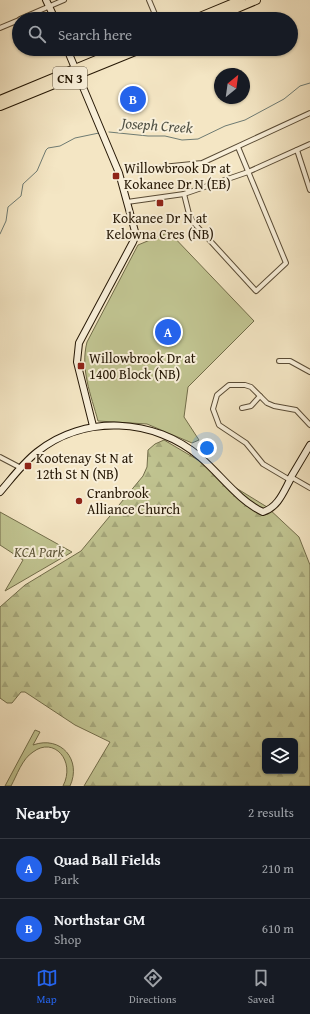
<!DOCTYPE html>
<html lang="en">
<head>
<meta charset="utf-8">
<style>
	:root { --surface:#171b24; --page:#242831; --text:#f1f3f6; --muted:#9ea1a6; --line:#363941; --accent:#2563eb }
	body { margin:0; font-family:"Gentium Book Plus",serif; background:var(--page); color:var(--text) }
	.controls { position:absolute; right:12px; bottom:12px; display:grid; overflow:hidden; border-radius:6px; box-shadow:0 1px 3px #0004 }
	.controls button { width:36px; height:36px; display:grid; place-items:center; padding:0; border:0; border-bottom:1px solid var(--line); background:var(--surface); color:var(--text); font:20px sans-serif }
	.compass { position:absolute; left:214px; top:68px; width:36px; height:36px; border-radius:50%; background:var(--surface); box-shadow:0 1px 3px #0004; rotate:29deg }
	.you { position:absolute; left:207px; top:448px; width:14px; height:14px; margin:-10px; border:3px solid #fff; border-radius:50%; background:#1a73e8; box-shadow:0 0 0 6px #1a73e833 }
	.badge { display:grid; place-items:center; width:26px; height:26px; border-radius:50%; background:var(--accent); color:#fff; font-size:13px; font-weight:700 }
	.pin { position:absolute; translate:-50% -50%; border:2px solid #fff; box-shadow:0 1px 4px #0006 }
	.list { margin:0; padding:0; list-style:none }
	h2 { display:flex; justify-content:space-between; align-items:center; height:52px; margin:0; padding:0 16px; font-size:17px }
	h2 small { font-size:13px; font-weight:400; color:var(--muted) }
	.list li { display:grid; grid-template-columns:26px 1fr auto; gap:12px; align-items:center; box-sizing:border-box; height:60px; padding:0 16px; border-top:1px solid var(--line) }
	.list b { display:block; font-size:15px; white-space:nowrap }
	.list p { margin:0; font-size:13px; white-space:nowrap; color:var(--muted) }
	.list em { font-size:13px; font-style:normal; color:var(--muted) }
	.icon { flex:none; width:22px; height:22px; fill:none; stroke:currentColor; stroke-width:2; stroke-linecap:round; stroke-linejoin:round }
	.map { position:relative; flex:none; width:310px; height:786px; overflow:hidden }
	.search { position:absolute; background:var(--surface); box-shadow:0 1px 3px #0004; left:12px; right:12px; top:12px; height:44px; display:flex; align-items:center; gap:10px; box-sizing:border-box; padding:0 14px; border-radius:22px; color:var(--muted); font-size:15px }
	.sheet { height:172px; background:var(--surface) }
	nav { display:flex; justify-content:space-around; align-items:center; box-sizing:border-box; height:56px; border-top:1px solid var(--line); background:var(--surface); font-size:11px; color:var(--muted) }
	nav a { display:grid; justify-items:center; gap:2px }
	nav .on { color:var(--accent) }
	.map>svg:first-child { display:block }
	.green { fill:#c0c390; stroke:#726d4a }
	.forest { fill:url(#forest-firs); stroke:#726d4a; fill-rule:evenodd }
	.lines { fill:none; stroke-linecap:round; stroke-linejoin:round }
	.stream { stroke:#6e7b73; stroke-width:1 }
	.street-casing { stroke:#594b35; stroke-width:6 }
	.secondary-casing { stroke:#251705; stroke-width:8 }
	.highway-casing { stroke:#251705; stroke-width:10 }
	.street { stroke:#f8efd9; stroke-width:4 }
	.secondary { stroke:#f8efd9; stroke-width:6 }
	.highway { stroke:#f4e6c4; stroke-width:8 }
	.poi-dot { fill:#8f2418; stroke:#f8efd9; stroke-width:1.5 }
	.labels { text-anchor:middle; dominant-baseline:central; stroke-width:4; stroke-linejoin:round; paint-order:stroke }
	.shield { fill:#f8efd9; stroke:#645845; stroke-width:1 }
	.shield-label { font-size:13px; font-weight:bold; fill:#251705 }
	.poi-label { font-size:14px; fill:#251705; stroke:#f8efd9; text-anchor:start }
	.park-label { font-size:14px; font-style:italic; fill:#5b5336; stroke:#f8efd9 }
	.water-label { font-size:15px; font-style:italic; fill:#505145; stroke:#f8efd9 }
</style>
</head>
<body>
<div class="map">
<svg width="310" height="786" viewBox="0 0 310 786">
	<defs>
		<pattern id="forest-firs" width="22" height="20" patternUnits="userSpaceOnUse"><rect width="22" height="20" fill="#c0c390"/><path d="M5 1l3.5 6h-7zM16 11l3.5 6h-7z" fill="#a5a77b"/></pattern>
	</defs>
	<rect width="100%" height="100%" fill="#f4e6c4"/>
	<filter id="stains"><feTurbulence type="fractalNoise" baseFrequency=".005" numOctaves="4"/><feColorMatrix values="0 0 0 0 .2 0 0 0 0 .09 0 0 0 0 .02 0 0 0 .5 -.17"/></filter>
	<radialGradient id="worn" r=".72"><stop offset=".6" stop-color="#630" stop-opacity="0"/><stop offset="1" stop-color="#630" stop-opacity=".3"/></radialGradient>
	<!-- green -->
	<g class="green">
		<path d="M169 232 254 321 188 387 184 417 199 440 192 443 147 424 98 421C91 395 80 369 87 342L138 245Z"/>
		<polygon points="0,512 72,552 5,591 23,560 0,545"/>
		<path d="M35 730 40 732 33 745C61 735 82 760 70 786H63C76 761 54 736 33 752 22 759 17 775 11 786H5Z"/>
	</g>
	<!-- forest -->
	<path class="forest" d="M164 440 198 460 228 483 267 507 299 537 310 565V786H84L110 742 75 725 25 692H21L12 703H7L0 698V607L25 585 81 551 143 476 147 467 148 450 155 444ZM265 741H295V771H265Z"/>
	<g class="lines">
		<!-- stream -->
		<g class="stream">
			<polyline points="109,132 148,136 165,136 182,140 198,139 225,126 245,120 284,99 300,86 310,83"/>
			<polyline points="0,234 6,221 8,207 21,196 23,184 37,171 46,150 48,148 60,146 75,138 99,133"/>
		</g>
		<!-- street casing -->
		<g class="street-casing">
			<g id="street">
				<polyline points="149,0 157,19"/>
				<polyline points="20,19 64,0"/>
				<polyline points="0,28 19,20"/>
				<polyline points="297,150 310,190"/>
				<polyline points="152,168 202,163 310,113"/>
				<polyline points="184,194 189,214 193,222 256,291 286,263 238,147"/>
				<polyline points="127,202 184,194 248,172 310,144"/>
				<polyline points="279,361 290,361 310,372"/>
				<polyline points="242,408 251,406 260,396"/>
				<polyline points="310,425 296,410 274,406 267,403 251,387 245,385 229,385 217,395 213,409 219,425 246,443 263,464 290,480 291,477 310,488"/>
				<polyline points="0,457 21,468"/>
			</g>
		</g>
		<!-- secondary casing -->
		<g class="secondary-casing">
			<g id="secondary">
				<polyline points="46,0 55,19"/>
				<polyline points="67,49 119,173 136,235 133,242 79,343 77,362 93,426"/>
				<polyline points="291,477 310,445"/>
				<path d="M0 492C12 478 23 463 37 452 84 414 155 418 200 457 220 474 239 501 263 512 278 507 283 493 290 480"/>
			</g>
		</g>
		<!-- highway casing -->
		<g class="highway-casing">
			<g id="highway">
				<polyline points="195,19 241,0"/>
				<polyline points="211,19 256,0"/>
				<polyline points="0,100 123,49"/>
				<polyline points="0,106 140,49"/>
			</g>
		</g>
		<!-- street -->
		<use href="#street" class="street"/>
		<!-- secondary -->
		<use href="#secondary" class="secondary"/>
		<!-- highway -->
		<use href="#highway" class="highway"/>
	</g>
	<!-- markers -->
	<g class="poi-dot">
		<rect x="112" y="172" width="8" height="8" rx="2"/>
		<rect x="156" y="199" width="8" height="8" rx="2"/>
		<rect x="77" y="362" width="8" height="8" rx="2"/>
		<rect x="24" y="462" width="8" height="8" rx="2"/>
		<circle cx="79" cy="501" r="4"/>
	</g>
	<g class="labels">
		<!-- shield labels -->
		<rect class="shield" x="53" y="67" width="34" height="22" rx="3"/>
		<g class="shield-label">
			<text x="70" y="78">CN 3</text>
		</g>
		<!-- poi labels -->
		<g class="poi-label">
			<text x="124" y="168">Willowbrook Dr at<tspan x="124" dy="16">Kokanee Dr N (EB)</tspan></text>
			<text x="160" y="218" text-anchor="middle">Kokanee Dr N at<tspan x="160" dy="16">Kelowna Cres (NB)</tspan></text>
			<text x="89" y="358">Willowbrook Dr at<tspan x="89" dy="16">1400 Block (NB)</tspan></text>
			<text x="36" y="458">Kootenay St N at<tspan x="36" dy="16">12th St N (NB)</tspan></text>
			<text x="87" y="493">Cranbrook<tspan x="87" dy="16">Alliance Church</tspan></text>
		</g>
		<!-- park labels -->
		<g class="park-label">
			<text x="39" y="552">KCA Park</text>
		</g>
		<!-- water labels -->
		<g class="water-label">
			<text transform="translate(157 125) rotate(4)">Joseph Creek</text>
		</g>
	</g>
	<rect width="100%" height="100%" filter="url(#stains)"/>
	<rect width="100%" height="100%" fill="url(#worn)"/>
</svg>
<div class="controls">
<button><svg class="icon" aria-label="layers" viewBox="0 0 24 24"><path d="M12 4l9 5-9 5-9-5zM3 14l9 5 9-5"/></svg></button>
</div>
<svg class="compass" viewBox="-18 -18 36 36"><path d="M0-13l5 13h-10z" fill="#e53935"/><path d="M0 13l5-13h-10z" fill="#9ea1a6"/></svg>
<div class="you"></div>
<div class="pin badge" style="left:168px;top:332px">A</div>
<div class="pin badge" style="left:133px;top:99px">B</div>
<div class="search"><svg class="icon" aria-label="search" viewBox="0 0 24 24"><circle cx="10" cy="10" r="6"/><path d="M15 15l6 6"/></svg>Search here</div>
</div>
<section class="sheet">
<h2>Nearby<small>2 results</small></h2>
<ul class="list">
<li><span class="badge">A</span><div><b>Quad Ball Fields</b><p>Park</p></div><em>210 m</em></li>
<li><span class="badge">B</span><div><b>Northstar GM</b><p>Shop</p></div><em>610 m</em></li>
</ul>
</section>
<nav>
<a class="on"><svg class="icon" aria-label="map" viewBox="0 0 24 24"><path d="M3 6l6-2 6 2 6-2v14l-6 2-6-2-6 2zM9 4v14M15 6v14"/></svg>Map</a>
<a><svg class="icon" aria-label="directions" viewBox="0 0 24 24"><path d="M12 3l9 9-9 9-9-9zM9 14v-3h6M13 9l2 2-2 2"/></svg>Directions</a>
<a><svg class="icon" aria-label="saved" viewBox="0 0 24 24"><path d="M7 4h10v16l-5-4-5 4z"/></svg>Saved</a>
</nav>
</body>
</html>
